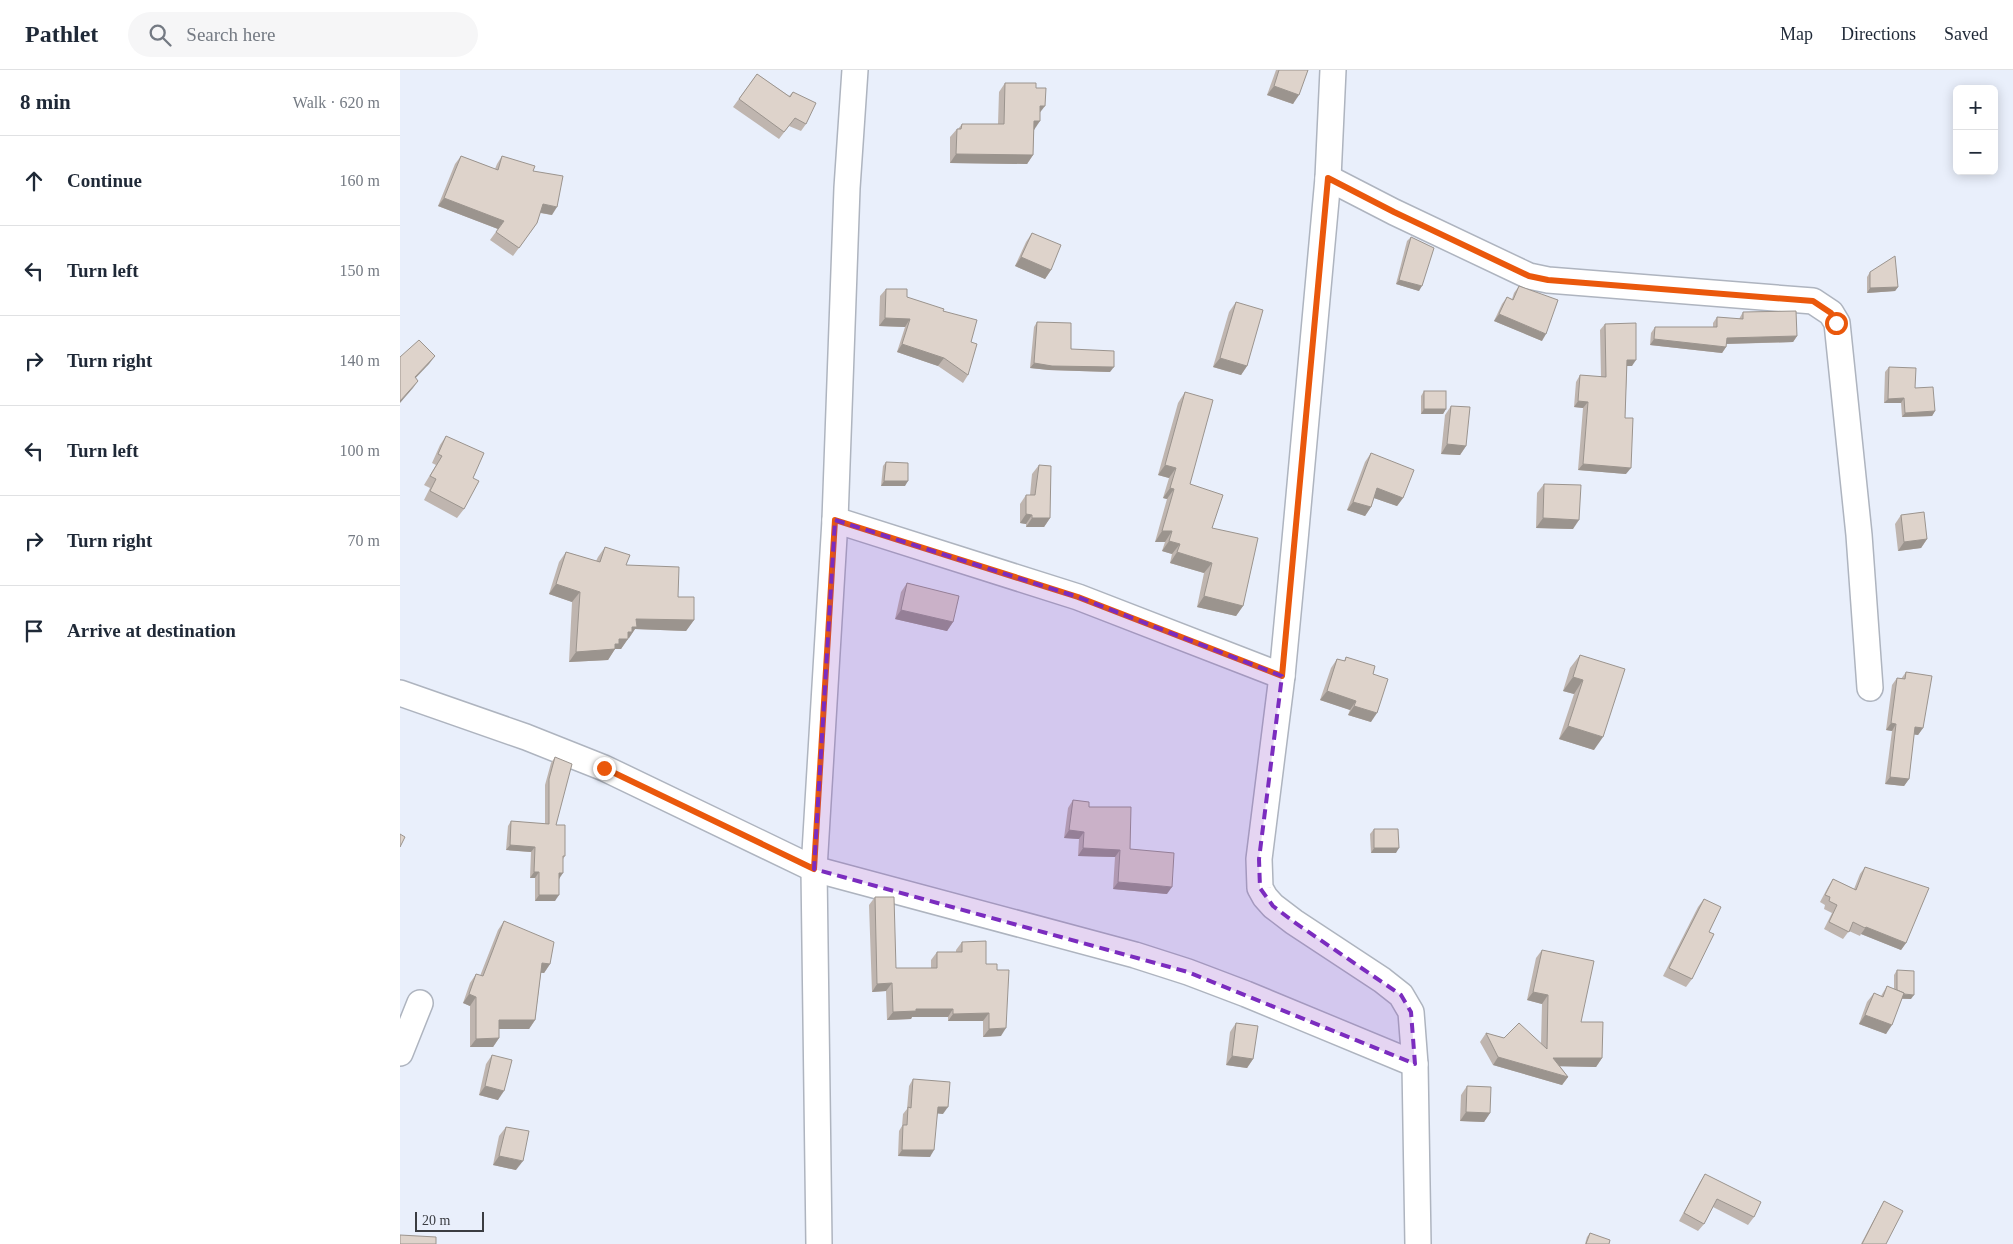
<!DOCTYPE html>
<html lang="en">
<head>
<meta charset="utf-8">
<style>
	:root { --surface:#fff; --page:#f6f6f7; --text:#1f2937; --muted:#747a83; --line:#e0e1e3 }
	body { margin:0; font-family:Georgia,serif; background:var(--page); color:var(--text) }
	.controls { position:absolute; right:15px; top:15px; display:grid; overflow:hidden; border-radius:8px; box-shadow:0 2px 12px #0003 }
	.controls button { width:45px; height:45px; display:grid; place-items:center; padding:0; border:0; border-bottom:1px solid var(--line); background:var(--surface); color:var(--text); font:25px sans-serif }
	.scale { position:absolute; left:15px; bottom:12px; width:69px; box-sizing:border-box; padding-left:5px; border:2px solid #3a3c41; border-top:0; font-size:14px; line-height:18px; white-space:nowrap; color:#3a3c41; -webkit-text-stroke:4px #e9effb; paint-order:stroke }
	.stop { position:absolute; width:15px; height:15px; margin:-11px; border:4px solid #ea580c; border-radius:50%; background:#fff }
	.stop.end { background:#ea580c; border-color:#fff; box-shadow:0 1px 5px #0008 }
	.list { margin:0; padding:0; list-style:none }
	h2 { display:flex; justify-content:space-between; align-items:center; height:65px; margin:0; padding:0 20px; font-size:21px }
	h2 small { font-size:16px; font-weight:400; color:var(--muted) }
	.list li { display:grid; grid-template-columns:32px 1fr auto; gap:15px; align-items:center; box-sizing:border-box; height:90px; padding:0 20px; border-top:1px solid var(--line) }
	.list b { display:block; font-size:19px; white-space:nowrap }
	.list em { font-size:16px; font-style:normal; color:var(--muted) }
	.icon { flex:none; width:28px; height:28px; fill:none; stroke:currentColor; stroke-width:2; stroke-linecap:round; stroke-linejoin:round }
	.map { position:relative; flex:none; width:1613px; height:1174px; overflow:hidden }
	header { display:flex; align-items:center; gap:30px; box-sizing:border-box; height:70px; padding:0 25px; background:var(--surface); border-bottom:1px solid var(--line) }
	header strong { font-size:24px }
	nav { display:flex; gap:28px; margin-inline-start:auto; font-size:18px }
	.search { width:350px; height:45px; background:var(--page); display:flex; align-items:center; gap:12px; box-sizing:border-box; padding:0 18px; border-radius:28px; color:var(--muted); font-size:19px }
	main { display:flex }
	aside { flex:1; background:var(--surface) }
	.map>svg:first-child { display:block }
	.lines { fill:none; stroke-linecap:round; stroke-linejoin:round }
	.street-casing { stroke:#aeb4bf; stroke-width:28 }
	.street { stroke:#fff; stroke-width:25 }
	.wall { fill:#bfb5af }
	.shaded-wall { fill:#9b948e }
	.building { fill:#ded3cb; stroke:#9b948e }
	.route { stroke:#ea580c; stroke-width:6 }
	.marked { fill:#7b2cbf; fill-opacity:0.2; stroke:#7b2cbf; stroke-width:4; stroke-dasharray:10 6; stroke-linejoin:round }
</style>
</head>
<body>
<header>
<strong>Pathlet</strong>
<div class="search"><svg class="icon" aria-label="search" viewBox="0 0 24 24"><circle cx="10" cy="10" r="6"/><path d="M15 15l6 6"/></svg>Search here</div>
<nav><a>Map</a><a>Directions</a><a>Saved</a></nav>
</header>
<main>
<aside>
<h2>8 min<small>Walk · 620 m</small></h2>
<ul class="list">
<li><svg class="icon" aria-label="ahead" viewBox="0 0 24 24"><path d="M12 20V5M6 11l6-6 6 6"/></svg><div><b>Continue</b></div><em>160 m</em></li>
<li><svg class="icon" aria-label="left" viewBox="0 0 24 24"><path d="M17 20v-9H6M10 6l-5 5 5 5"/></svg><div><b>Turn left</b></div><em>150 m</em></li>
<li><svg class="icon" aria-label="right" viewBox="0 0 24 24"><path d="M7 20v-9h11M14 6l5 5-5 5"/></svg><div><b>Turn right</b></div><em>140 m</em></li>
<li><svg class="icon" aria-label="left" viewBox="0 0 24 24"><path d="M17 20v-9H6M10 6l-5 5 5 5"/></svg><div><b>Turn left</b></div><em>100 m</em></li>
<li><svg class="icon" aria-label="right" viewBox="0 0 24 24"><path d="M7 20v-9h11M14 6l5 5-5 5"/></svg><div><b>Turn right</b></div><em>70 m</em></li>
<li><svg class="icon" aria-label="arrive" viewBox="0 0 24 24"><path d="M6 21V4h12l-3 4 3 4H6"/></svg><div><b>Arrive at destination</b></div></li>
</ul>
</aside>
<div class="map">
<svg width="1613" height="1174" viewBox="0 0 1613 1174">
	<rect width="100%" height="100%" fill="#e9effb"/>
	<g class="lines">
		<!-- street casing -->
		<g class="street-casing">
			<g id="street">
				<polyline points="933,0 928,108 895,470 882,606 859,789 860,818 865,827 873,836 894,852 982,910 1001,925 1011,942 1015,994 1018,1174"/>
				<polyline points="928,108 994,142 1129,206 1148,210 1413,231 1431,243 1437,253 1459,465 1470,618"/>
				<polyline points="435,450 678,527 882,606"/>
				<polyline points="0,623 126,667 204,698 414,799 735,885 788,902 846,924 1015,994"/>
				<polyline points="0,983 20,933"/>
				<polyline points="419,1174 414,799 435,450 447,118 455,0"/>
			</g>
		</g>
		<!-- street -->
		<use href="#street" class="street"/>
	</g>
	<!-- wall -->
	<g class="wall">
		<polygon points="876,0 908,0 893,34 867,25"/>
		<polygon points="357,4 389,26 393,22 406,54 401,61 389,56 379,69 333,37"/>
		<polygon points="605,13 636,18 640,43 634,60 633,85 627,94 550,93 550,67 557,59 558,59 562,54 598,54 599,22"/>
		<polygon points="61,86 95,99 97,94 102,86 133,101 152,145 140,143 137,153 113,186 90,170 98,159 38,136 55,94"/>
		<polygon points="632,163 651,200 645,209 615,196 626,172"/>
		<polygon points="1011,167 1019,221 996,214 1007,171"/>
		<polygon points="1470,202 1498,217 1495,221 1467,223 1467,207"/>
		<polygon points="1119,216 1142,271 1094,251 1102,234 1107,227 1112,229 1114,223"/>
		<polygon points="486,219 543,241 571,272 568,305 563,313 538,296 497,282 505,257 479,256 480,226"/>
		<polygon points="836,232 847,296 841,305 813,297 829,242"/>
		<polygon points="1343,242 1397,266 1393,272 1326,274 1326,277 1322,283 1250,275 1251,263 1255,257 1313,257 1313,253 1317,247 1339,249"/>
		<polygon points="637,252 671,279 710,302 649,300 630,298 634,257"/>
		<polygon points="1205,254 1232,296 1227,296 1225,348 1226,404 1178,400 1183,338 1174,337 1176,312 1180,305 1201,307 1200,260"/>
		<polygon points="1489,297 1515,318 1535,341 1532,346 1502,347 1501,333 1484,333 1485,302"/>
		<polygon points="1024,321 1046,339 1043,344 1021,344 1021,326"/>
		<polygon points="785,322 790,414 812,458 843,536 836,546 797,537 804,503 770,493 772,484 762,481 765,472 755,472 767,429 763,428 769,408 758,405 778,333"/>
		<polygon points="1051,336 1066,376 1060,385 1041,384 1045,345"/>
		<polygon points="46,366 73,408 64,439 57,448 24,430 30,418 24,415 36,395 32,393 40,375"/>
		<polygon points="971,383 1003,428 997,436 974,428 971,437 965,446 947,440 965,392"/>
		<polygon points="486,392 505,416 481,416 483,396"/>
		<polygon points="639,395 650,448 644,457 626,457 626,454 620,453 620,434 626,425 630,425 632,404"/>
		<polygon points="1144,414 1173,459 1136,458 1137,423"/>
		<polygon points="1501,445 1527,469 1521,478 1498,481 1495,454"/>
		<polygon points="205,477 226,495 278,527 294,550 286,561 235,559 229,568 228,568 221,579 215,579 208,590 169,592 172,532 149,524 159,492 166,482 196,491 198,487"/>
		<polygon points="507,513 553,552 547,561 495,549 501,522"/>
		<polygon points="1180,585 1194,680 1159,669 1174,624 1163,621 1170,598"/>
		<polygon points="946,587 973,604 971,652 948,645 950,640 920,630 931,598 937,589 944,591"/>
		<polygon points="1506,602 1523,658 1518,665 1514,664 1509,709 1504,716 1485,714 1492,661 1486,660 1492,615 1497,608 1501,609"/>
		<polygon points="155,687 156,755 165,786 163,789 155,831 135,831 135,808 130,808 131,782 106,780 108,756 111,751 145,754 145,715 151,693"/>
		<polygon points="673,730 689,737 730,779 767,824 713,819 715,787 678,786 679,769 664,768 668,738"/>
		<polygon points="974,759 996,783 971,783 970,764"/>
		<polygon points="1465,797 1506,873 1501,880 1461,864 1460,866 1449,861 1443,869 1424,859 1432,843 1424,839 1425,835 1420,832 1428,817 1433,809 1454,819 1460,804"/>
		<polygon points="475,827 496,898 531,898 531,890 537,882 556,882 556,880 562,872 586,894 601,966 583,967 583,951 548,951 548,947 512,947 511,949 487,950 486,921 472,922 469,835"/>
		<polygon points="1304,829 1309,862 1292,909 1286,917 1263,906 1298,837"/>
		<polygon points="104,851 150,894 144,903 141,903 135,950 129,959 99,959 99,968 93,977 70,977 70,936 63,933 70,913 76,904 80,906 98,860"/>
		<polygon points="1142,880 1181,952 1202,988 1196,997 1160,996 1168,1007 1162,1015 1093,995 1080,972 1086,963 1104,968 1141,974 1142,934 1127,930 1136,888"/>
		<polygon points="1497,900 1511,929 1502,929 1486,964 1459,954 1467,932 1474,923 1481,926 1487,916 1494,919 1494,905"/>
		<polygon points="836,953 853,989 847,998 826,995 830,962"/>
		<polygon points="92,985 98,1030 79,1025 86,994"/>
		<polygon points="513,1009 543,1044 537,1043 530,1087 498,1086 499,1061 502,1056 503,1044 507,1039 509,1016"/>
		<polygon points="1067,1016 1090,1043 1084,1052 1060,1051 1061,1025"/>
		<polygon points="106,1057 116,1100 93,1095 99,1066"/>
		<polygon points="1305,1104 1354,1147 1348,1155 1313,1137 1304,1154 1298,1161 1279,1151 1300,1112"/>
		<polygon points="1484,1131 1486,1174 1461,1174 1481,1136"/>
		<polygon points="1190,1163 1209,1174 1185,1174 1187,1167"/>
	</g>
	<!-- shaded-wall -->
	<g class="shaded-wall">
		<polygon points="874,16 899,25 893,34 867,25"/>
		<polygon points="640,36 645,36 638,45"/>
		<polygon points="634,51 640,51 634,60"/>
		<polygon points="556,84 633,85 627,94 550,93"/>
		<polygon points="44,128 104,151 98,159 38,136"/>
		<polygon points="143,134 157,137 152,145 137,142"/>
		<polygon points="621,187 651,200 645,209 615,196"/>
		<polygon points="999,210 1022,216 1019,221 996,214"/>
		<polygon points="1498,217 1495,221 1467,223 1470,218"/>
		<polygon points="1099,244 1146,264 1142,271 1094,251"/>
		<polygon points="485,248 510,249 505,257 479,256"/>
		<polygon points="1397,266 1393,272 1323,274 1327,268"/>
		<polygon points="1254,269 1326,277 1322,283 1250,275"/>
		<polygon points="502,274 544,288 538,296 497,282"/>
		<polygon points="35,286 29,294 9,315 15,307"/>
		<polygon points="820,288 847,296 841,305 813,297"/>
		<polygon points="1227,290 1236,290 1232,296 1223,296"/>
		<polygon points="634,293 714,297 710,302 649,300 630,298"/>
		<polygon points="18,311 13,318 0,333 0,331"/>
		<polygon points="1504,328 1501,333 1484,333 1488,329"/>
		<polygon points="1178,331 1188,332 1183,338 1174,337"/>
		<polygon points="1024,339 1046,339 1043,344 1021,344"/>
		<polygon points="1535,341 1532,346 1502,347 1505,343"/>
		<polygon points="1047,374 1066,376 1060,385 1041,384"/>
		<polygon points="1183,394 1231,398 1226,404 1178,400"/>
		<polygon points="765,395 776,398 769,408 758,405"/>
		<polygon points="484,411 508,411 505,416 481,416"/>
		<polygon points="770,418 774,419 767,429 763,428"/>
		<polygon points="977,418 1003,428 997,436 971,427"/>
		<polygon points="953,432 971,437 965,446 947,440"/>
		<polygon points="626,444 632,445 626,454 620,453"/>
		<polygon points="632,448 650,448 644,457 626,457"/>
		<polygon points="1143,448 1179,450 1173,459 1136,458"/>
		<polygon points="762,461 772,461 765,472 755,472"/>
		<polygon points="1527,469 1521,478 1498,481 1504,472"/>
		<polygon points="769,471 780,474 772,484 762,481"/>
		<polygon points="777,482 812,493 804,503 770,493"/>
		<polygon points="156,514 180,522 172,532 149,524"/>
		<polygon points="804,526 843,536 836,546 797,537"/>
		<polygon points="501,540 553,552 547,561 495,549"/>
		<polygon points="236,549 294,550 286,561 235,559 229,568 227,568 228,569 221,579 215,579 208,590 169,592 176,582 219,569"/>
		<polygon points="1173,607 1183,610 1174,624 1163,621"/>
		<polygon points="927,621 956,631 950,640 920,630"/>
		<polygon points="954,636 977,643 971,652 948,645"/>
		<polygon points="1491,653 1496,654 1492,661 1486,660"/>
		<polygon points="1168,656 1203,667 1194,680 1159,669"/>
		<polygon points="1515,657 1523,658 1518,665 1510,664"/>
		<polygon points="1490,707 1509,709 1504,716 1485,714"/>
		<polygon points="669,760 684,762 679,769 664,768"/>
		<polygon points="110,775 135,777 131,782 106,780"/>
		<polygon points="683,778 720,780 715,787 678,786"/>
		<polygon points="974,778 999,778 996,783 971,783"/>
		<polygon points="134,802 139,802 135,808 130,808"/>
		<polygon points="159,803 163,803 159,809"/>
		<polygon points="718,812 772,817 767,824 713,819"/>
		<polygon points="139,825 159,825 155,831 135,831"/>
		<polygon points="1466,857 1506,873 1501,880 1461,864"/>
		<polygon points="142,893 150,894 144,903 136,902"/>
		<polygon points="492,913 486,921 472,922 477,914"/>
		<polygon points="1133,922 1148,925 1142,934 1127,930"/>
		<polygon points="69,924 76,927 70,936 63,933"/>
		<polygon points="1497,924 1514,925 1511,929 1493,928"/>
		<polygon points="516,939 553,939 548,947 512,947 511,949 487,950 493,942"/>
		<polygon points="589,943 583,951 548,951 553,944"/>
		<polygon points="1465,945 1492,955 1486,964 1459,954"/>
		<polygon points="99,950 135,950 129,959 93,959"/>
		<polygon points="606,958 601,966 583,967 589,959"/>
		<polygon points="99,968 93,977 70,977 76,969"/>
		<polygon points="832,986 853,989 847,998 826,995"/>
		<polygon points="1098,987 1168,1007 1162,1015 1093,995"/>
		<polygon points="1153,988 1202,988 1196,997 1147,996"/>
		<polygon points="85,1016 104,1021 98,1030 79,1025"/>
		<polygon points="538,1037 548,1037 543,1044 533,1043"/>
		<polygon points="1066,1042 1090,1043 1084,1052 1060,1051"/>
		<polygon points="502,1080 534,1080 530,1087 498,1086"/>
		<polygon points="99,1086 123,1091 116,1100 93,1095"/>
	</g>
	<!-- building -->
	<g class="building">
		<polygon points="879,0 908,0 899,25 874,16"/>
		<polygon points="357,4 390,27 393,22 416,33 406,54 395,48 384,62 339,29"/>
		<polygon points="605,13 636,13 636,18 646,18 645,36 640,36 640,51 634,51 633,85 556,84 557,59 561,59 562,54 604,54"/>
		<polygon points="61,86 98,100 102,86 135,96 133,101 163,106 157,137 143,134 137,153 119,178 96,162 104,151 44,128"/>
		<polygon points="632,163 661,175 651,200 621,187"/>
		<polygon points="1011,167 1034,178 1022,216 999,210"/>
		<polygon points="1495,186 1498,217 1470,218 1470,202"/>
		<polygon points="1119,216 1158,230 1146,264 1099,244 1107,227 1113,230"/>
		<polygon points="486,219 507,219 507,227 544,239 543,241 577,250 571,272 577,274 568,305 544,288 502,274 510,249 485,248"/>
		<polygon points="836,232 863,240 847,296 820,288"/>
		<polygon points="1396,241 1397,266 1327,268 1326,277 1254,269 1255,257 1317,257 1317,247 1343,249 1343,242"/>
		<polygon points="637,252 671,253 671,279 714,281 714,297 652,296 634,293"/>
		<polygon points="1236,253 1236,290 1227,290 1225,348 1233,348 1231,398 1183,394 1188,332 1178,331 1180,305 1206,307 1205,254"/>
		<polygon points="19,270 35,286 15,307 18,311 0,331 0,287"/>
		<polygon points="1489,297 1516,298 1515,318 1533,317 1535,341 1505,343 1504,328 1488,329"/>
		<rect x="1024" y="321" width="22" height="18"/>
		<polygon points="785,322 813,330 790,414 823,425 812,458 858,468 843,536 804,526 812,493 777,482 780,474 769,471 772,461 762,461 774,419 770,418 776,398 765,395"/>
		<polygon points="1051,336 1070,337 1066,376 1047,374"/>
		<polygon points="46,366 84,383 73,408 79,411 64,439 30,421 36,409 30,406 42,386 38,384"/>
		<polygon points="971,383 1014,400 1003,428 977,418 971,437 953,432"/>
		<polygon points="486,392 508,393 508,411 484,411"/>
		<polygon points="639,395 651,396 650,448 632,448 632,445 626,444 626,425 635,425"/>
		<polygon points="1144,414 1181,415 1179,450 1143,448"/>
		<polygon points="1524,442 1527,469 1504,472 1501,445"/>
		<polygon points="205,477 230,485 226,495 279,497 278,527 294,527 294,550 236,549 237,557 232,557 232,562 228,562 228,569 219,569 219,574 215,574 215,579 176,582 180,522 156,514 166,482 200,492"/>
		<polygon points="507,513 559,526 553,552 501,540"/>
		<polygon points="1180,585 1225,599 1203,667 1168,656 1183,610 1173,607"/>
		<polygon points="946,587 975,596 973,604 988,609 977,643 954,636 956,631 927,621 937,589 945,591"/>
		<polygon points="1506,602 1532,606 1523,658 1515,657 1509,709 1490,707 1496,654 1491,653 1497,608 1505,609"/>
		<polygon points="155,687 172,694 156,755 165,755 165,786 163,786 163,803 159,803 159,825 139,825 139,802 134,802 135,777 110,775 111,751 149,754 149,709"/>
		<polygon points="673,730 689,732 689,737 731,737 730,779 774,783 772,817 718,812 720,780 683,778 684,762 669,760"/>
		<polygon points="974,759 998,759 999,778 974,778"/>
		<polygon points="0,764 5,767 0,777"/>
		<polygon points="1465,797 1529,818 1506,873 1466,857 1465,858 1453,852 1449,862 1429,852 1437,835 1429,831 1430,827 1425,825 1433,809 1456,820"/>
		<polygon points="475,827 494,827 496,898 537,898 537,882 562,882 562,872 586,871 586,894 597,894 597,900 609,900 606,958 589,959 589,943 553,944 553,939 516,939 516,941 493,942 492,913 477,914"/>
		<polygon points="1304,829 1321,837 1309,862 1314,864 1292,909 1269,898"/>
		<polygon points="104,851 154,872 150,894 142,893 135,950 99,950 99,968 76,969 76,927 69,924 76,904 83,906"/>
		<polygon points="1142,880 1194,891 1181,952 1203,952 1202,988 1153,988 1168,1007 1098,987 1086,963 1104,968 1119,953 1147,979 1148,925 1133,922"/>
		<polygon points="1497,900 1514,901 1514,925 1504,924 1504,923 1497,920"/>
		<polygon points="1487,916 1504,923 1492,955 1465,945 1474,923 1483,927"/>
		<polygon points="836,953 858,956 853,989 832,986"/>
		<polygon points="92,985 112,990 104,1021 85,1016"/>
		<polygon points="513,1009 550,1012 548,1037 538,1037 534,1080 502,1080 503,1055 507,1055 508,1037 511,1038"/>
		<polygon points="1067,1016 1091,1017 1090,1043 1066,1042"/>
		<polygon points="106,1057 129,1061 123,1091 99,1086"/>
		<polygon points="1305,1104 1361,1132 1354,1147 1317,1129 1304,1154 1284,1143"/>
		<polygon points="1484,1131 1503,1141 1486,1174 1462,1174"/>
		<polygon points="1190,1163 1210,1170 1209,1174 1186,1174"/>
		<polygon points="0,1165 36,1167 36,1174 0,1174"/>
	</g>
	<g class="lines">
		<!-- route -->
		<polyline class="route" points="204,698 414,799 435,450 678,527 882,606 928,108 994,142 1129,206 1148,210 1413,231 1431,243 1436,253"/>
	</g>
	<!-- marked area -->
	<path class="marked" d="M435 450 678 527 882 606 859 789 860 818 873 836 894 852 1001 925 1011 942 1015 994 788 902 414 799Z"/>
</svg>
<div class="controls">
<button>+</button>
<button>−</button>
</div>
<div class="scale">20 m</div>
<div class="stop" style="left:1436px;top:253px"></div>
<div class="stop end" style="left:204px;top:698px"></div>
</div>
</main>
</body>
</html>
